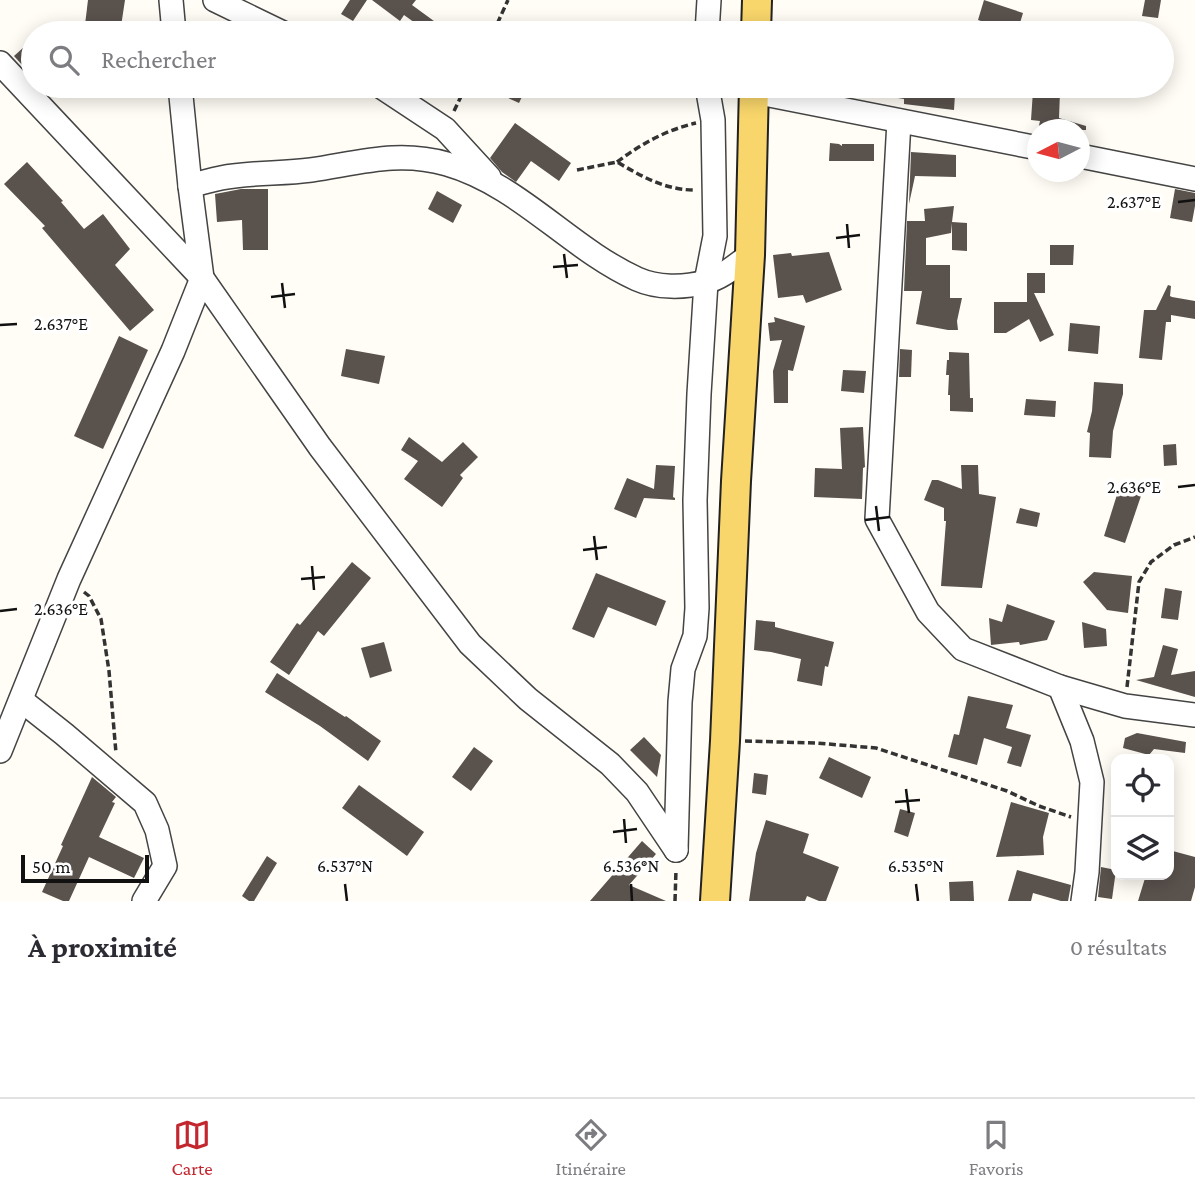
<!DOCTYPE html>
<html lang="fr">
<head>
<meta charset="utf-8">
<style>
	:root { --surface:#fff; --page:#f7f7f7; --text:#2b2b33; --muted:#7c7c81; --line:#e1e1e2; --accent:#c4262e }
	body { margin:0; font-family:"Crimson Pro",serif; background:var(--page); color:var(--text) }
	.controls { position:absolute; right:21px; bottom:21px; display:grid; overflow:hidden; border-radius:14px; box-shadow:0 4px 18px #0003 }
	.controls button { width:63px; height:63px; display:grid; place-items:center; padding:0; border:0; border-bottom:2px solid var(--line); background:var(--surface); color:var(--text); font:35px sans-serif }
	.compass { position:absolute; left:1027px; top:119px; width:63px; height:63px; border-radius:50%; background:var(--surface); box-shadow:0 4px 18px #0003; rotate:264deg }
	.scale { position:absolute; left:21px; bottom:18px; width:128px; box-sizing:border-box; padding-left:7px; border:4px solid #111; border-top:0; font-size:19px; line-height:24px; white-space:nowrap; color:#111; -webkit-text-stroke:5px #fff; paint-order:stroke }
	.list { margin:0; padding:0; list-style:none }
	h2 { display:flex; justify-content:space-between; align-items:center; height:91px; margin:0; padding:0 28px; font-size:30px }
	h2 small { font-size:23px; font-weight:400; color:var(--muted) }
	.icon { flex:none; width:38px; height:38px; fill:none; stroke:currentColor; stroke-width:2; stroke-linecap:round; stroke-linejoin:round }
	.map { position:relative; flex:none; width:1195px; height:901px; overflow:hidden }
	.search { position:absolute; background:var(--surface); box-shadow:0 4px 18px #0003; left:21px; right:21px; top:21px; height:77px; display:flex; align-items:center; gap:18px; box-sizing:border-box; padding:0 24px; border-radius:38px; color:var(--muted); font-size:26px }
	.sheet { height:196px; background:var(--surface) }
	nav { display:flex; justify-content:space-around; align-items:center; box-sizing:border-box; height:98px; border-top:2px solid var(--line); background:var(--surface); font-size:19px; color:var(--muted) }
	nav a { display:grid; justify-items:center; gap:4px }
	nav .on { color:var(--accent) }
	.map>svg:first-child { display:block }
	.building { fill:#5a524d }
	.lines { fill:none; stroke-linecap:round; stroke-linejoin:round }
	.minor-casing { stroke:#444; stroke-width:26 }
	.major-casing { stroke:#222; stroke-width:32 }
	.path { stroke:#333; stroke-width:3.5; stroke-dasharray:7 3.5; stroke-linecap:butt }
	.minor { stroke:#fff; stroke-width:23 }
	.major { stroke:#f9d66b; stroke-width:28 }
	.ticks { fill:none; stroke:#111; stroke-width:2.5 }
	.ticks-label { font-size:18px; text-anchor:middle; fill:#111; stroke:#fff; stroke-width:7; stroke-linejoin:round; paint-order:stroke }
</style>
</head>
<body>
<div class="map">
<svg width="1195" height="901" viewBox="0 0 1195 901">
	<rect width="100%" height="100%" fill="#fffdf5"/>
	<!-- building -->
	<g class="building">
		<polygon points="88,0 125,0 120,33 84,33"/>
		<polygon points="350,0 367,0 353,21 341,14"/>
		<polygon points="372,0 416,0 412,5 438,24 431,33 429,33 404,15 400,21"/>
		<polygon points="984,0 1023,13 1017,33 978,20"/>
		<polygon points="1145,0 1161,0 1158,18 1142,16"/>
		<polygon points="33,39 33,77 14,56"/>
		<polygon points="482,86 527,86 519,103"/>
		<polygon points="873,86 933,86 932,92 955,94 954,110 904,104 904,99 873,94"/>
		<polygon points="1033,91 1060,92 1059,118 1086,126 1086,130 1038,130 1040,121 1031,120"/>
		<polygon points="515,123 571,163 559,181 531,161 516,182 502,172 490,158"/>
		<polygon points="830,143 839,144 842,146 842,144 874,144 874,161 829,161"/>
		<polygon points="911,152 956,155 956,177 915,176 909,204"/>
		<polygon points="27,162 63,201 61,202 84,229 103,214 130,249 115,265 154,310 130,331 42,228 45,226 4,184"/>
		<polygon points="241,189 268,189 268,250 243,250 242,220 217,222 215,194"/>
		<polygon points="1175,189 1195,193 1195,206 1192,222 1170,218"/>
		<polygon points="437,191 462,205 453,223 428,209"/>
		<polygon points="954,206 952,222 967,223 967,251 952,250 952,223 951,233 926,238 926,265 950,265 950,298 962,298 957,321 958,330 948,330 916,324 922,291 904,291 907,221 925,221 924,209"/>
		<polygon points="1050,245 1074,245 1073,265 1050,265"/>
		<polygon points="829,252 842,290 806,303 803,295 778,298 773,255 791,253 792,256"/>
		<polygon points="1027,273 1045,273 1045,293 1034,293 1054,335 1040,342 1029,319 1006,333 994,333 994,302 1027,302"/>
		<polygon points="1168,285 1171,286 1170,296 1172,297 1195,301 1195,319 1171,315 1171,322 1166,322 1162,360 1139,358 1144,310 1156,310"/>
		<polygon points="774,317 805,326 793,371 788,370 788,403 774,403 773,371 782,340 770,341 768,323 775,322"/>
		<polygon points="1070,323 1100,326 1098,354 1068,351"/>
		<polygon points="119,336 148,350 103,449 74,436"/>
		<polygon points="346,349 385,356 379,384 341,376"/>
		<polygon points="900,349 912,350 911,377 899,377"/>
		<polygon points="949,352 969,353 970,398 973,398 973,412 950,411 950,395 948,395 949,375 946,375 947,360 949,360"/>
		<polygon points="843,370 866,371 864,393 841,391"/>
		<polygon points="1094,382 1123,384 1123,394 1113,431 1111,458 1089,457 1090,433 1087,432 1092,411"/>
		<polygon points="1026,399 1056,401 1055,417 1024,415"/>
		<polygon points="863,427 865,467 863,468 862,499 814,497 815,468 842,469 840,428"/>
		<polygon points="409,437 442,462 463,442 478,457 460,475 463,478 442,507 404,479 418,461 401,450"/>
		<polygon points="1176,444 1177,465 1164,466 1163,445"/>
		<polygon points="656,465 675,466 673,497 675,498 675,500 644,498 636,518 614,509 627,478 654,489"/>
		<polygon points="961,465 978,465 979,494 996,497 982,588 941,586 946,521 944,521 944,508 924,500 932,480 938,480 962,489"/>
		<polygon points="1121,482 1143,490 1125,543 1104,536"/>
		<polygon points="1020,508 1040,513 1037,527 1016,523"/>
		<polygon points="352,562 371,578 324,636 318,631 289,675 270,662 297,623 300,625"/>
		<polygon points="1094,572 1132,576 1128,613 1107,610 1083,582"/>
		<polygon points="596,573 666,601 656,626 608,607 594,638 572,629"/>
		<polygon points="1165,588 1182,591 1178,620 1161,618"/>
		<polygon points="1007,604 1055,621 1047,640 1020,645 1019,642 991,645 989,618 1002,622"/>
		<polygon points="756,620 775,622 775,627 834,642 828,667 825,666 822,686 797,681 801,659 771,652 754,650"/>
		<polygon points="1082,622 1106,629 1107,646 1084,648"/>
		<polygon points="384,642 392,671 370,678 361,648"/>
		<polygon points="1163,645 1178,649 1171,675 1195,671 1195,697 1136,680 1154,677"/>
		<polygon points="277,673 345,717 346,716 381,741 368,761 320,726 265,692"/>
		<polygon points="968,696 1013,705 1006,728 1031,735 1021,767 1007,763 1012,747 984,738 977,765 948,757 954,734 959,735"/>
		<polygon points="1137,733 1186,742 1185,753 1154,749 1149,755 1123,748 1125,738"/>
		<polygon points="644,737 661,755 657,777 630,750"/>
		<polygon points="474,747 493,761 471,791 452,777"/>
		<polygon points="829,757 871,777 862,798 819,778"/>
		<polygon points="754,773 768,775 766,795 752,793"/>
		<polygon points="92,777 116,797 112,802 115,803 99,837 144,858 134,878 89,857 69,901 63,901 42,892 63,846 61,845"/>
		<polygon points="359,785 424,832 407,856 342,808"/>
		<polygon points="1011,802 1049,813 1043,837 1044,855 996,857"/>
		<polygon points="900,809 915,813 908,837 894,832"/>
		<polygon points="766,820 809,834 803,853 839,867 826,901 819,901 807,896 805,901 749,901 756,853"/>
		<polygon points="642,841 656,854 629,885 666,901 590,901"/>
		<polygon points="1169,850 1195,857 1195,887 1191,901 1138,901 1146,875 1169,875"/>
		<polygon points="267,856 277,863 254,901 249,901 242,896"/>
		<polygon points="1101,867 1116,870 1112,899 1098,897"/>
		<polygon points="1017,870 1071,885 1068,901 1061,901 1033,893 1031,901 1008,901"/>
		<polygon points="973,881 974,901 950,901 949,882"/>
	</g>
	<g class="lines">
		<!-- minor casing -->
		<g class="minor-casing">
			<g id="minor">
				<polyline points="171,0 174,33"/>
				<polyline points="215,0 283,33"/>
				<polyline points="707,33 709,0"/>
				<polyline points="0,63 202,278 320,447 470,644 528,699 610,764 637,792 676,850"/>
				<polyline points="380,86 445,129 489,177"/>
				<polyline points="754,92 1038,148"/>
				<polyline points="899,121 877,519 928,612 963,649 1060,687 1125,706 1195,715"/>
				<polyline points="1080,156 1195,179"/>
				<path d="M190 186C200 183 211 180 221 178 250 172 281 174 311 170 359 163 398 150 447 164 520 185 569 248 637 279 657 288 684 288 705 282 722 278 736 265 750 255"/>
				<polyline points="1060,687 1082,741 1092,782 1087,872 1083,901"/>
				<polyline points="21,700 64,734 145,803 157,830 165,866 144,901"/>
				<polyline points="0,751 69,579 173,351 202,278 190,186 180,86"/>
				<polyline points="676,850 680,702 683,669 695,636 697,608 695,500 699,394 706,282 715,236 713,120 707,86"/>
			</g>
		</g>
		<!-- major casing -->
		<g class="major-casing">
			<g id="major">
				<polyline points="756,33 757,0"/>
				<polyline points="715,901 725,741 736,481 750,255 754,86"/>
			</g>
		</g>
		<!-- path -->
		<g class="path">
			<polyline points="493,33 508,0"/>
			<polyline points="454,111 466,86"/>
			<path d="M617 162C641 144 666 130 696 123"/>
			<path d="M577 170 617 162C641 176 665 190 694 190"/>
			<polyline points="84,592 89,596 101,619 109,671 116,753"/>
			<polyline points="1127,687 1139,582 1151,562 1174,545 1195,537"/>
			<polyline points="745,741 816,743 876,748 1007,791 1039,806 1071,817"/>
			<polyline points="675,901 676,870"/>
		</g>
		<!-- minor -->
		<use href="#minor" class="minor"/>
		<!-- major -->
		<use href="#major" class="major"/>
	</g>
	<!-- ticks -->
	<path class="ticks" d="M1178 202 1195 200M847 224 849 248M836 238 860 235M564 254 567 278M553 267 578 265M282 283 285 308M271 297 295 294M0 325 17 324M1178 487 1195 485M876 506 879 531M865 520 890 517M594 536 597 560M583 550 607 547M312 566 314 590M301 579 325 577M0 611 17 609M906 789 909 813M895 802 920 800M624 819 626 843M613 832 637 829M345 884 347 901M631 884 632 901M916 884 918 901"/>
	<g class="ticks-label">
		<text x="1134" y="208">2.637°E</text>
		<text x="61" y="330">2.637°E</text>
		<text x="1134" y="493">2.636°E</text>
		<text x="61" y="615">2.636°E</text>
		<text x="345" y="872">6.537°N</text>
		<text x="631" y="872">6.536°N</text>
		<text x="916" y="872">6.535°N</text>
	</g>
</svg>
<div class="controls">
<button><svg class="icon" aria-label="locate" viewBox="0 0 24 24"><circle cx="12" cy="12" r="6"/><path d="M12 2v4M12 18v4M2 12h4M18 12h4"/></svg></button>
<button><svg class="icon" aria-label="layers" viewBox="0 0 24 24"><path d="M12 4l9 5-9 5-9-5zM3 14l9 5 9-5"/></svg></button>
</div>
<svg class="compass" viewBox="-18 -18 36 36"><path d="M0-13l5 13h-10z" fill="#e53935"/><path d="M0 13l5-13h-10z" fill="#7c7c81"/></svg>
<div class="scale">50 m</div>
<div class="search"><svg class="icon" aria-label="search" viewBox="0 0 24 24"><circle cx="10" cy="10" r="6"/><path d="M15 15l6 6"/></svg>Rechercher</div>
</div>
<section class="sheet">
<h2>À proximité<small>0 résultats</small></h2>
<ul class="list">
</ul>
</section>
<nav>
<a class="on"><svg class="icon" aria-label="map" viewBox="0 0 24 24"><path d="M3 6l6-2 6 2 6-2v14l-6 2-6-2-6 2zM9 4v14M15 6v14"/></svg>Carte</a>
<a><svg class="icon" aria-label="directions" viewBox="0 0 24 24"><path d="M12 3l9 9-9 9-9-9zM9 14v-3h6M13 9l2 2-2 2"/></svg>Itinéraire</a>
<a><svg class="icon" aria-label="saved" viewBox="0 0 24 24"><path d="M7 4h10v16l-5-4-5 4z"/></svg>Favoris</a>
</nav>
</body>
</html>
